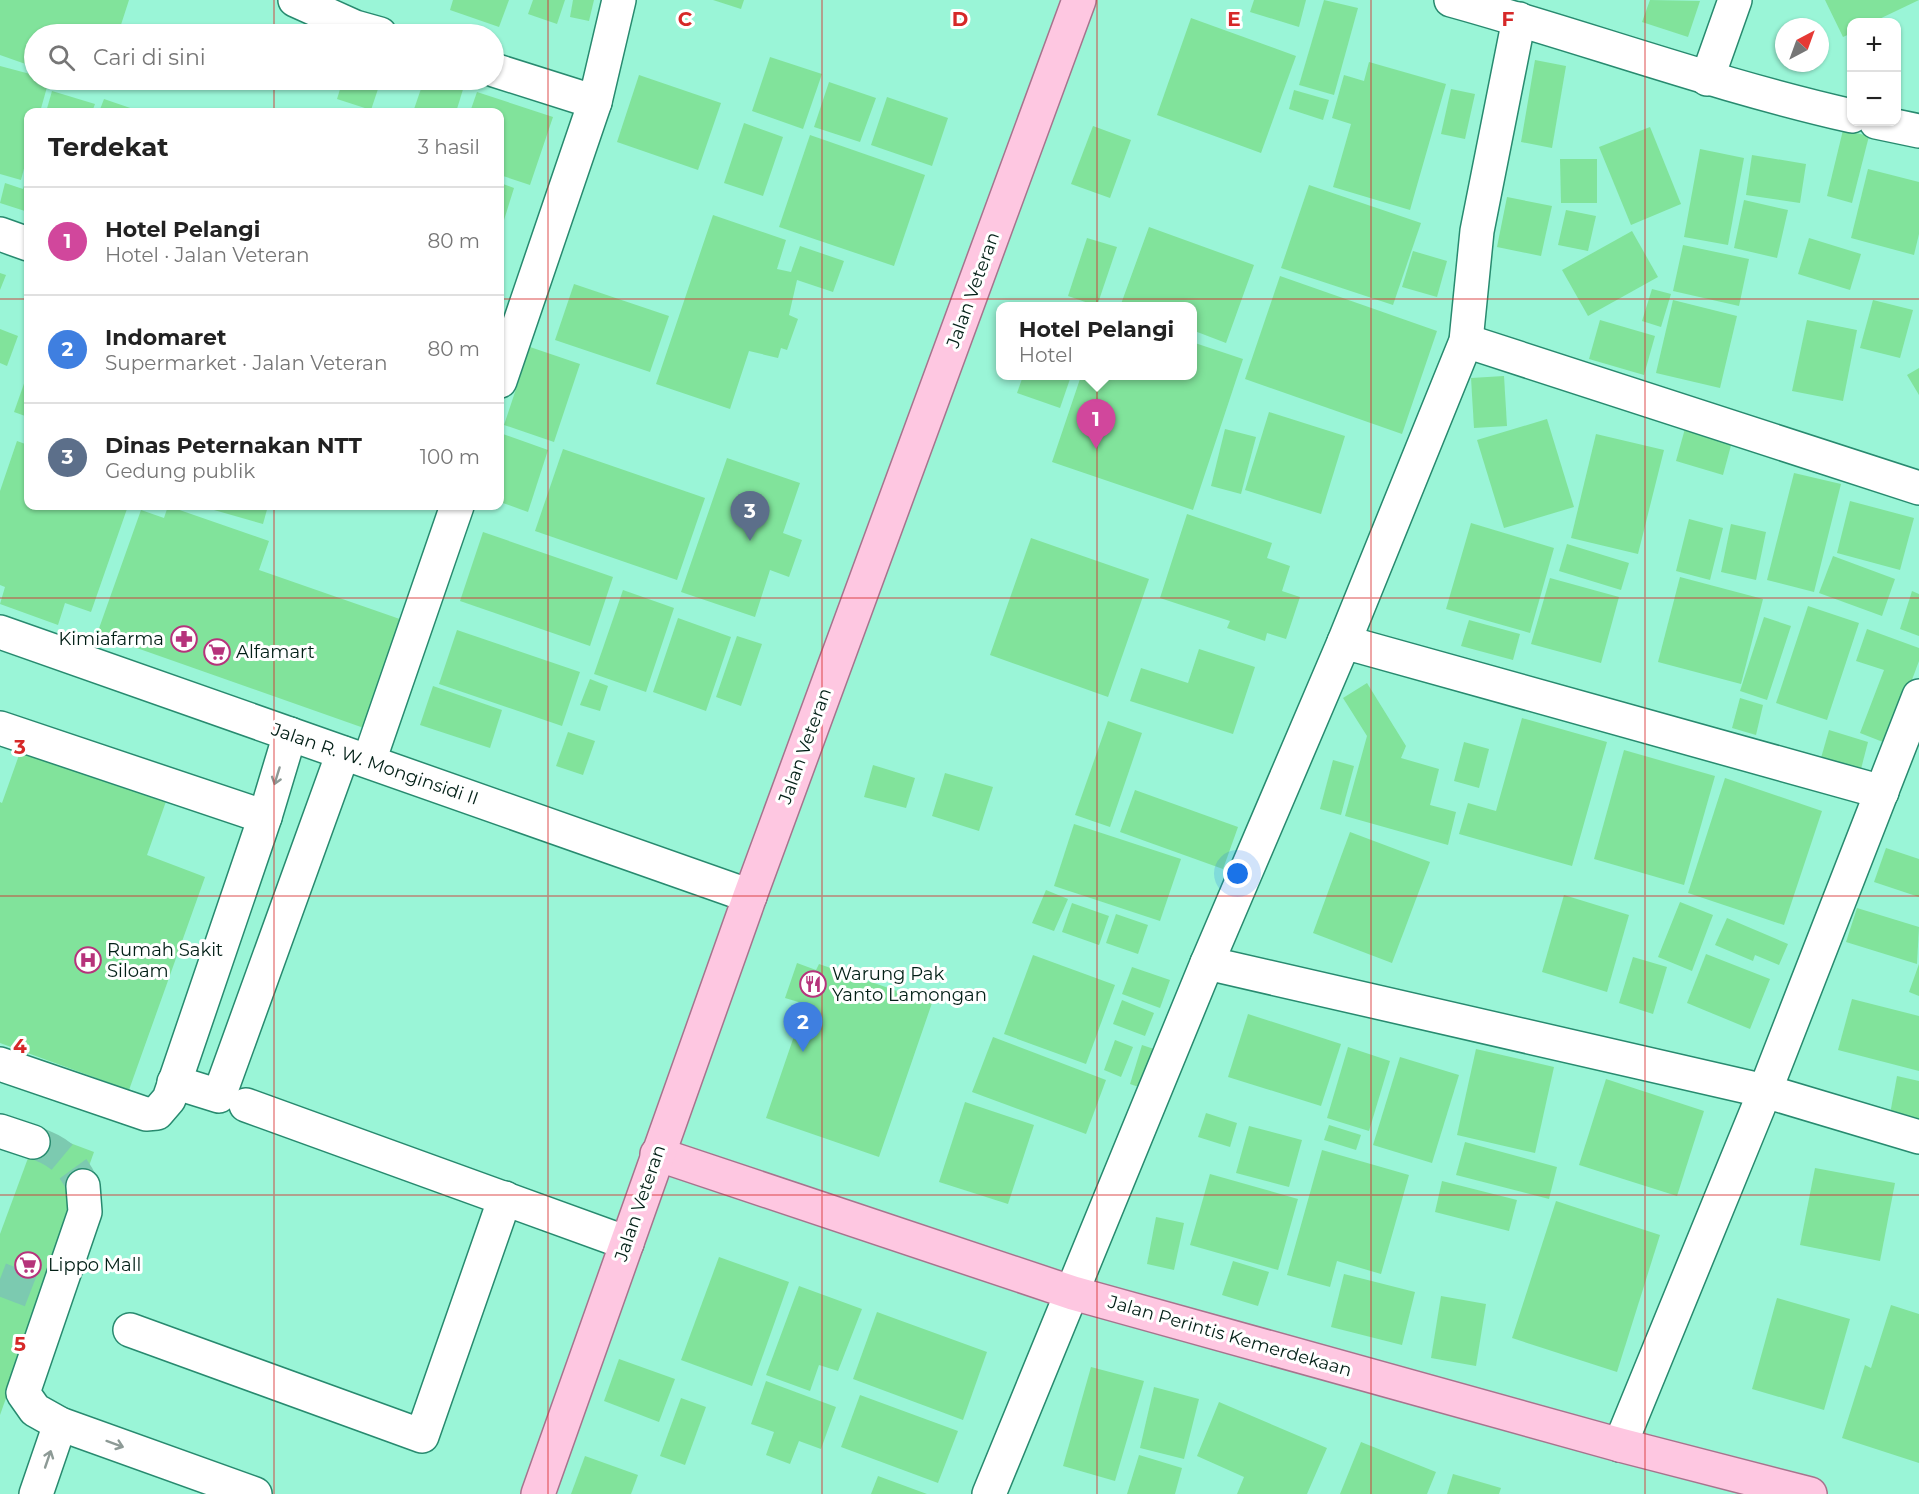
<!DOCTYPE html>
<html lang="id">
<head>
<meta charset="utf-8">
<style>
	:root { --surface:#fff; --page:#f6f6f6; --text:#222; --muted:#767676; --line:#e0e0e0; --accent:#0b8043 }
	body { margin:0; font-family:Montserrat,sans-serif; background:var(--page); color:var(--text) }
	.controls { position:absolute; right:18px; top:18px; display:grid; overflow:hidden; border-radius:12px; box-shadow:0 2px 4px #0004 }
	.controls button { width:54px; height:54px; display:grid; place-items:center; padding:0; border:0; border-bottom:2px solid var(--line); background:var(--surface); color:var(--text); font:30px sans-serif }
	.compass { position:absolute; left:1775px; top:18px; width:54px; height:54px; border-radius:50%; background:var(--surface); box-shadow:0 2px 4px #0004; rotate:41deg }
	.you { position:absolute; left:1238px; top:874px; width:21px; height:21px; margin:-15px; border:4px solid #fff; border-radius:50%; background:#1a73e8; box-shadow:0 0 0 9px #1a73e833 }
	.badge { display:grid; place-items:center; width:39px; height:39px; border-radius:50%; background:var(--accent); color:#fff; font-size:20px; font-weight:700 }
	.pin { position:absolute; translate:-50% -50px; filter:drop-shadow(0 2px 3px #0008) }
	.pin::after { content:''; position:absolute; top:32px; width:21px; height:18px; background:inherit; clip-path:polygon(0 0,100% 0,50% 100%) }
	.popup { position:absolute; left:996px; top:302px; width:201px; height:78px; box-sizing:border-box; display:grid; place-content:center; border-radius:12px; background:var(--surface); filter:drop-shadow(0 2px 4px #0005); font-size:20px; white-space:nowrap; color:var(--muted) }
	.popup b { font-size:22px; color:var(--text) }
	.popup::after { content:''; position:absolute; left:50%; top:100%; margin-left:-12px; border:12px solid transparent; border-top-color:var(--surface) }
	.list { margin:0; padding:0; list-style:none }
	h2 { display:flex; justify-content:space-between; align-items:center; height:78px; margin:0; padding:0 24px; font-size:26px }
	h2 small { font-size:20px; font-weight:400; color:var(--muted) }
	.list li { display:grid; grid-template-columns:39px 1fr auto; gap:18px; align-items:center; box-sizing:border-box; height:108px; padding:0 24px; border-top:2px solid var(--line) }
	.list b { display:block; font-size:22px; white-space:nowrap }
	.list p { margin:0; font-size:20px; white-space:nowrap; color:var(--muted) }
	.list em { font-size:20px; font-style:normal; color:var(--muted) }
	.icon { flex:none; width:33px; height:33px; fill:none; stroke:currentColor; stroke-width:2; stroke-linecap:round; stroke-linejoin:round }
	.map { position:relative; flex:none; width:1919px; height:1494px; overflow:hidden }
	.search { position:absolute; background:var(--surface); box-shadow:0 2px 4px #0004; left:24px; top:24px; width:480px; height:66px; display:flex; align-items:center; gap:15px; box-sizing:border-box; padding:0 21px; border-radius:33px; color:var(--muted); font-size:22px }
	.panel { position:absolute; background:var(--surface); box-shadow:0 2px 4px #0004; left:24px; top:108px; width:480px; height:402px; border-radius:12px }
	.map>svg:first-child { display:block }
	.building { fill:#81e39b }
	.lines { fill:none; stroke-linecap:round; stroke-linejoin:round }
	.minor-tunnel { stroke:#7ccab0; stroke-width:33; stroke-dasharray:33 16; stroke-linecap:butt }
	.minor-casing { stroke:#288a6f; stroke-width:36 }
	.major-casing { stroke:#a6748d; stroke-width:36 }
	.minor { stroke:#fff; stroke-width:33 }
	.major { stroke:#fec7e1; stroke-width:33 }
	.oneway { stroke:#8d9a96 }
	.grid { fill:none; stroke:#d62828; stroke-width:1.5; stroke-opacity:0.55 }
	.labels { text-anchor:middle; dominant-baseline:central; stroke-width:6; stroke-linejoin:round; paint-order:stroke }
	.street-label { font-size:18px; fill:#021f16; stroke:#fff }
	.poi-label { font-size:18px; fill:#021f16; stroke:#fff; text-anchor:start }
	.grid-label { font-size:20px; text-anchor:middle; font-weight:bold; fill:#d62828; stroke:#fff; stroke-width:6; stroke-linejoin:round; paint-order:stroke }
</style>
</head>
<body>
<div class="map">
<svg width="1919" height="1494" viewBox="0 0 1919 1494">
	<rect width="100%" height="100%" fill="#9af5d7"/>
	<!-- building -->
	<g class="building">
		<polygon points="0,0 129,0 118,34 34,34 34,67 0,55"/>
		<polygon points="453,0 509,0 499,27 450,10"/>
		<polygon points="533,0 565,0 557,24 528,14"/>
		<polygon points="573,0 594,0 589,21 570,17"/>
		<polygon points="713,0 744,0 741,9"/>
		<polygon points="1254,0 1306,0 1299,27 1250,12"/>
		<polygon points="1324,0 1358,8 1334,95 1299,85"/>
		<polygon points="1650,0 1700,1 1688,37 1642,22"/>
		<polygon points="1825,0 1919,0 1873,22 1852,22 1852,33 1843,37"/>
		<polygon points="1191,18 1296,56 1261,153 1157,115"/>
		<polygon points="770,57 822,74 803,129 752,111"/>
		<polygon points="1535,60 1566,66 1552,148 1521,142"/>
		<polygon points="1369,62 1446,84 1410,210 1333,187 1351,124 1332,118 1344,75 1364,81"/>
		<polygon points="0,66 34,75 34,80 49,80 40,112 28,112 28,153 21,180 0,174"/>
		<polygon points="639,75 721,103 698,170 617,142"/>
		<polygon points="75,80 104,80 101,88"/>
		<polygon points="343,80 381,80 371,110 337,99"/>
		<polygon points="424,80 454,80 465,83 456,112 413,112"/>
		<polygon points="829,82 876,98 860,142 814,127"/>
		<polygon points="1451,89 1475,94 1465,139 1441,134"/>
		<polygon points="1294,90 1329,100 1323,120 1289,109"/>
		<polygon points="52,91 95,104 92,112 46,112"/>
		<polygon points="477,92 553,117 530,185 500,175 500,112 470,112"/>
		<polygon points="887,97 948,118 932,166 871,145"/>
		<polygon points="104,99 142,112 99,112"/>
		<polygon points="744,123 783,137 763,196 724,183"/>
		<polygon points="1093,126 1131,140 1110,198 1071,184"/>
		<polygon points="1650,127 1681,204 1631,225 1599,147"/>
		<polygon points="1843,130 1869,136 1852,203 1827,196"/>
		<polygon points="810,135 925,175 894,266 779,227"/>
		<polygon points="1700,149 1744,158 1728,245 1684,237"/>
		<polygon points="1752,155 1806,164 1800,203 1746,195"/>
		<polygon points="1560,159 1597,159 1597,203 1561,203"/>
		<polygon points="1868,169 1919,182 1919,234 1914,255 1851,238"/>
		<polygon points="28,172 28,212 0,203 5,183 23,189"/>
		<polygon points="500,183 514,188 500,233"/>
		<polygon points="1309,185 1421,223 1393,305 1281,268"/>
		<polygon points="1507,197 1552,206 1541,256 1497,247"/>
		<polygon points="1744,200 1788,210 1777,258 1734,248"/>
		<polygon points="1566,210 1596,216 1588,251 1558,245"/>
		<polygon points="713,215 786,240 777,269 791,272 800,246 844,261 833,292 797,280 789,315 798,319 787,350 781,348 778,358 749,351 730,409 656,384"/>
		<polygon points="1149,227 1254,265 1226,343 1192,330 1192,306 1128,306 1121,304"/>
		<polygon points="1632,231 1658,277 1588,316 1562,270"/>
		<polygon points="1087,238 1117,247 1097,306 1068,296"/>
		<polygon points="1809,238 1861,254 1850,290 1798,274"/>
		<polygon points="1683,245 1749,259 1739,306 1673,291"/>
		<polygon points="1413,251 1447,261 1437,297 1402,287"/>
		<polygon points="0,273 6,275 0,290"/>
		<polygon points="1280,276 1437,331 1402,434 1245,379"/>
		<polygon points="574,284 669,316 650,372 555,340"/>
		<polygon points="1652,289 1671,294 1661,327 1642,321"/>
		<polygon points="1673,300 1737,316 1720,388 1656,373"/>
		<polygon points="1873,300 1913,310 1900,358 1860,348"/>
		<polygon points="1600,320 1655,336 1644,375 1589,359"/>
		<polygon points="1807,320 1857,330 1843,401 1792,391"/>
		<polygon points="0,329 18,336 7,366 0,363"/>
		<polygon points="1192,342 1243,359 1193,510 1052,462 1081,376 1192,376"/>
		<polygon points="530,347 580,364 554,442 504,425"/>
		<polygon points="1919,368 1919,395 1907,375"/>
		<polygon points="1023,376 1071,376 1060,408 1017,393"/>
		<polygon points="1504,376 1507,426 1474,428 1471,378"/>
		<polygon points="26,378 28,379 28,417 14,412"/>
		<polygon points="1269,412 1345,436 1321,514 1245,490"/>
		<polygon points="1547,419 1574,507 1504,528 1477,440"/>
		<polygon points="1686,425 1733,438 1723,475 1676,461"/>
		<polygon points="1225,429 1256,437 1241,494 1211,486"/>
		<polygon points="500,433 548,450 528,512 500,502"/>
		<polygon points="1596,434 1664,450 1638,554 1571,538"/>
		<polygon points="17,441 28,445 28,506 128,506 91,612 65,603 58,625 0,604 5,587 0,585 0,491"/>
		<polygon points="563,449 705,498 677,580 535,531"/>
		<polygon points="727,458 800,483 783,533 802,540 789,577 770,570 755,617 681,592"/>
		<polygon points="1794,473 1841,484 1814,592 1767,580"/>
		<polygon points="1850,501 1914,518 1900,570 1837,553"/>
		<polygon points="168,506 269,541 259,570 417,625 378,733 97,634 141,510 164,518"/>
		<polygon points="200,506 268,506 263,524"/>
		<polygon points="1187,514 1272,543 1267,558 1290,566 1282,591 1300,597 1286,639 1267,633 1265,641 1227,628 1230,621 1160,598"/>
		<polygon points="1689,519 1723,528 1710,580 1676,571"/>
		<polygon points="1471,523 1554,548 1530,633 1446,609"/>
		<polygon points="1731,524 1766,532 1756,580 1721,572"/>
		<polygon points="483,532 613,577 590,646 460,601"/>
		<polygon points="1031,538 1149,579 1108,697 990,655"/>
		<polygon points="1567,544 1629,563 1621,590 1559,571"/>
		<polygon points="1833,556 1895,579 1882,616 1819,593"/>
		<polygon points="1680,577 1763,599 1741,684 1658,662"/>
		<polygon points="1550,578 1619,597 1601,663 1531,644"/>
		<polygon points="623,590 674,608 646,692 594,674"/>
		<polygon points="1912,591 1919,594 1919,636 1900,629"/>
		<polygon points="1808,606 1859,623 1827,720 1776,703"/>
		<polygon points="1764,617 1791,626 1767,700 1740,691"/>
		<polygon points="678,618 731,637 706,711 653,692"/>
		<polygon points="1469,620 1520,634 1513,660 1461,646"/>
		<polygon points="1867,629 1919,648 1919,661 1888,744 1860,733 1884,670 1856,661"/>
		<polygon points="457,630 580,672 562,726 439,684"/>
		<polygon points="737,636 762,644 741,706 716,697"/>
		<polygon points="1199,649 1255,667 1233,734 1130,701 1141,668 1188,683"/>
		<polygon points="590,679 608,686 600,711 580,705"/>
		<polygon points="1367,683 1406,746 1401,758 1439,769 1430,805 1456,812 1448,845 1345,816 1367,736 1343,698"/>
		<polygon points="433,686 502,710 490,748 420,725"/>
		<polygon points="1740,698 1763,705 1756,735 1732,728"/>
		<polygon points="1522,718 1607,742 1572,866 1459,834 1468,803 1496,811"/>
		<polygon points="1108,721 1142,733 1110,827 1075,815"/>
		<polygon points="1829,730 1868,742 1861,769 1821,758"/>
		<polygon points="568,732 595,741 583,775 556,766"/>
		<polygon points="24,741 169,793 147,855 205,877 129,1090 0,1043 0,802 2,803"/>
		<polygon points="1464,742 1489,749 1479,788 1454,781"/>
		<polygon points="1624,750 1715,776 1684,885 1594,859"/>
		<polygon points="1333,760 1354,766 1341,815 1320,809"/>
		<polygon points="873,765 915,778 906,808 864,797"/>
		<polygon points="945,773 993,787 979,831 932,816"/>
		<polygon points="1725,778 1822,811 1784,925 1688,893"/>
		<polygon points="1135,790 1238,827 1223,869 1120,832"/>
		<polygon points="1074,824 1181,859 1160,921 1054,886"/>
		<polygon points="1350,832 1430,862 1392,963 1313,933"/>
		<polygon points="1886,848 1919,859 1919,897 1874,882"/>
		<polygon points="1046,890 1068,899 1054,931 1032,923"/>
		<polygon points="1564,895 1629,915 1607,992 1542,972"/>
		<polygon points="1680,902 1713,915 1692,971 1658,957"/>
		<polygon points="1072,903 1109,916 1099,945 1062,932"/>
		<polygon points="1857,908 1919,927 1917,964 1846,942"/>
		<polygon points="1116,914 1148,925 1138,954 1106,943"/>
		<polygon points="1727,918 1788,944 1779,965 1755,955 1753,961 1715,945"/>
		<polygon points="1706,954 1770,979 1750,1029 1687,1003"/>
		<polygon points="1033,955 1115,985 1086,1064 1004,1034"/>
		<polygon points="1633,957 1667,967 1653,1014 1619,1003"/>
		<polygon points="797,963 816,970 819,964 932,1003 879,1157 766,1118 805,1004 785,998"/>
		<polygon points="1919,964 1919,996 1909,992"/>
		<polygon points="1132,967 1170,980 1160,1008 1122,994"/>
		<polygon points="1852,999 1919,1016 1919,1071 1838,1050"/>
		<polygon points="1122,1000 1154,1013 1145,1036 1113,1024"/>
		<polygon points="1248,1014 1341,1044 1321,1106 1228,1077"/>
		<polygon points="993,1037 1106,1080 1086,1134 972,1092"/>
		<polygon points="1115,1040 1133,1047 1121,1077 1104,1070"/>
		<polygon points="1142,1045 1166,1053 1153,1092 1130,1084"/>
		<polygon points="1348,1047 1390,1061 1369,1131 1327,1118"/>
		<polygon points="1476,1049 1554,1067 1535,1153 1457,1135"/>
		<polygon points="1400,1057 1459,1075 1432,1163 1373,1145"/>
		<polygon points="1897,1076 1919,1081 1919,1119 1890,1114"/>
		<polygon points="1606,1079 1704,1111 1677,1196 1579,1165"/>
		<polygon points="965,1102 1034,1125 1008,1204 939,1182"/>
		<polygon points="1206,1113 1237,1123 1230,1147 1198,1137"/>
		<polygon points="1329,1125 1361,1135 1356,1150 1324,1140"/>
		<polygon points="1249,1126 1302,1140 1289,1187 1236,1173"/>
		<polygon points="38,1131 94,1152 0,1415 0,1234"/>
		<polygon points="1465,1142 1557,1167 1549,1199 1456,1175"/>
		<polygon points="1322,1150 1409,1175 1381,1274 1337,1261 1330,1287 1287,1275"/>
		<polygon points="1815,1168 1895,1183 1880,1261 1800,1245"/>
		<polygon points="1210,1174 1298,1199 1278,1270 1190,1245"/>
		<polygon points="1442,1181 1517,1200 1509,1231 1435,1212"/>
		<polygon points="1556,1201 1660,1235 1617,1372 1512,1338"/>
		<polygon points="1156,1217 1184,1223 1174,1270 1147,1264"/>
		<polygon points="719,1257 789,1282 752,1386 681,1360"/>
		<polygon points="1233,1261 1269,1272 1258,1306 1222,1295"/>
		<polygon points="1344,1274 1415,1292 1402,1345 1331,1327"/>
		<polygon points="799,1286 862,1309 838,1371 819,1365 810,1391 766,1375"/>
		<polygon points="1441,1296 1486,1304 1476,1366 1431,1358"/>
		<polygon points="1777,1298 1850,1319 1824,1410 1752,1389"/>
		<polygon points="1891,1305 1919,1314 1919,1463 1842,1438 1865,1365 1871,1368"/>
		<polygon points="877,1312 987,1352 963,1420 853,1379"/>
		<polygon points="619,1359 675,1379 659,1422 604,1401"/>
		<polygon points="1091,1367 1144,1381 1115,1481 1063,1466"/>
		<polygon points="766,1381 836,1407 821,1449 799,1441 790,1464 766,1455 774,1432 751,1424"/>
		<polygon points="1154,1387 1199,1399 1184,1459 1140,1448"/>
		<polygon points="860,1395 958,1431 938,1483 841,1447"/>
		<polygon points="681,1398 706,1407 685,1465 660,1456"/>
		<polygon points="1219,1402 1327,1448 1307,1494 1237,1494 1244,1477 1197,1456"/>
		<polygon points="1361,1442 1436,1472 1427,1494 1340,1494"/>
		<polygon points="1139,1455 1182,1468 1175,1494 1127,1494"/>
		<polygon points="585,1456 638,1475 631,1494 571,1494"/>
		<polygon points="1453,1474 1501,1488 1499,1494 1447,1494"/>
		<polygon points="878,1476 927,1494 871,1494"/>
	</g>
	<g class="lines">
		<!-- minor-tunnel -->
		<g class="minor-tunnel">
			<path d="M33 1142C59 1151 71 1161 83 1186"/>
			<polyline points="0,1279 44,1296"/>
		</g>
		<!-- minor casing -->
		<g class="minor-casing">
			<g id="minor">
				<polyline points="295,0 355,27 380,34"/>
				<path d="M1451 0C1585 37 1715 85 1852 116"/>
				<polyline points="494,70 595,102"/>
				<polyline points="1707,79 1735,0"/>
				<polyline points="1876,122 1919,131"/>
				<polyline points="0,234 28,244"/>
				<polyline points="1466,341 1919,488"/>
				<polyline points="500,381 595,102 619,0"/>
				<polyline points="0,632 750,896"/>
				<polyline points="1344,642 1466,341 1477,231 1519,19"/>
				<polyline points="0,728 265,817"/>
				<polyline points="369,761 457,506"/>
				<polyline points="1207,963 1765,1091 1919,1137"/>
				<polyline points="0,1064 146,1114 157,1113 169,1099 265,817 290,734"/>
				<polyline points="174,1082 219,1096 343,753"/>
				<polyline points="246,1105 627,1243"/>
				<polyline points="0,1131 33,1142"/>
				<polyline points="83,1186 85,1212 23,1393 35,1410 60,1424 255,1494"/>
				<polyline points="130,1330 422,1436 505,1198"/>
				<polyline points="1620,1445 1765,1091 1919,696"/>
				<polyline points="36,1494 60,1424"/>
				<polyline points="989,1494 1207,963 1344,642 1882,792"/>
			</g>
		</g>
		<!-- major casing -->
		<g class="major-casing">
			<g id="major">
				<polyline points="657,1154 1073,1293 1620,1445 1810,1494"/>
				<polyline points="538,1494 750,896 1079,0"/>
			</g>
		</g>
		<!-- minor -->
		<use href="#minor" class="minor"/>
		<!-- major -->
		<use href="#major" class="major"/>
	</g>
	<!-- one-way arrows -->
	<defs><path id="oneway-shaft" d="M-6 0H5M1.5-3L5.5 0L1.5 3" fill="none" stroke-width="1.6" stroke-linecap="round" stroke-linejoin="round" transform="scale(1.5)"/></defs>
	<g class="oneway">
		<use href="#oneway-shaft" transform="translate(277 776) rotate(107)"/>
		<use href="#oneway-shaft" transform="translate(115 1444) rotate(20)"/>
		<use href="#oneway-shaft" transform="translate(48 1459) rotate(-71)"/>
	</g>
	<!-- grid -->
	<path class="grid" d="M274 0V34M548 0V1494M822 0V1494M1097 0V1494M1371 0V1494M1645 0V1494M274 80V112M0 299H28M500 299H1919M274 506V1494M0 598H1919M0 896H1919M0 1195H1919"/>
	<!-- icons -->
	<defs>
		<g id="pharmacy-ring" transform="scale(1.35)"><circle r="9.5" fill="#fff" stroke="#b6337b" stroke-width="1.5"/><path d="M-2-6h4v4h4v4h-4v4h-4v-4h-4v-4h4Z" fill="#b6337b"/></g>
		<g id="supermarket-ring" transform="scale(1.35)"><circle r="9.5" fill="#fff" stroke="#b6337b" stroke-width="1.5"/><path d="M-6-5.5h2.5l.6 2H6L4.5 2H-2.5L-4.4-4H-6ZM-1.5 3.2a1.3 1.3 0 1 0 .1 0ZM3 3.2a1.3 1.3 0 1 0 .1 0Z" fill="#b6337b"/></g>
		<g id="hospital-ring" transform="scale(1.35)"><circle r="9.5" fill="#fff" stroke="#b6337b" stroke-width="1.5"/><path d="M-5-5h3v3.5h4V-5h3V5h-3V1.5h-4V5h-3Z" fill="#b6337b"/></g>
		<g id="restaurant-ring" transform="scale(1.35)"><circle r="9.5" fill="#fff" stroke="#b6337b" stroke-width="1.5"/><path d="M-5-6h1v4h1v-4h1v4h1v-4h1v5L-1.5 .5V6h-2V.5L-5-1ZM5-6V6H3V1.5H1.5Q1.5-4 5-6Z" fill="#b6337b"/></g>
	</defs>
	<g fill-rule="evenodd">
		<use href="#pharmacy-ring" x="184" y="639"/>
		<use href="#supermarket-ring" x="217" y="652"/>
		<use href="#hospital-ring" x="88" y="960"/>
		<use href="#restaurant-ring" x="813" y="984"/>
		<use href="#supermarket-ring" x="28" y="1265"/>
	</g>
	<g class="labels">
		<!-- street labels -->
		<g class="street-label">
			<text transform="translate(973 290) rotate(-70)">Jalan Veteran</text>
			<text transform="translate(805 746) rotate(-70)">Jalan Veteran</text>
			<text transform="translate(375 764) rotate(19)">Jalan R. W. Monginsidi II</text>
			<text transform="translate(640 1203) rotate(-71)">Jalan Veteran</text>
			<text transform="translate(1230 1336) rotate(16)">Jalan Perintis Kemerdekaan</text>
		</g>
		<!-- poi labels -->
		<g class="poi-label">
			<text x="164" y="639" text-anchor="end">Kimiafarma</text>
			<text x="236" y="652">Alfamart</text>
			<text x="107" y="950">Rumah Sakit<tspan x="107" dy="21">Siloam</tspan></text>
			<text x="832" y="974">Warung Pak<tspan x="832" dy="21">Yanto Lamongan</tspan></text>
			<text x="48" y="1265">Lippo Mall</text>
		</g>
	</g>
	<g class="grid-label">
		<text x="685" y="26">C</text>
		<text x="960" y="26">D</text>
		<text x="1234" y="26">E</text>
		<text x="1508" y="26">F</text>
		<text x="20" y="754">3</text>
		<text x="20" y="1053">4</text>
		<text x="20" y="1351">5</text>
	</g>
</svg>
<div class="controls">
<button>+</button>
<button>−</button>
</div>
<svg class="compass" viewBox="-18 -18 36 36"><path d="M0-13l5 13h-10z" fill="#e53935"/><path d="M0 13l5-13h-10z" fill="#767676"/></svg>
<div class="you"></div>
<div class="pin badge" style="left:1096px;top:449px;background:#d1479c">1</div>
<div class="popup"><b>Hotel Pelangi</b>Hotel</div>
<div class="pin badge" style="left:803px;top:1052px;background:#3f7fe0">2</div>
<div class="pin badge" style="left:750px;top:541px;background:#5c6f8a">3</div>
<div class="search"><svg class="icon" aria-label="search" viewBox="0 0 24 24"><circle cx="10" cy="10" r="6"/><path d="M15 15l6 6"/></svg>Cari di sini</div>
<section class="panel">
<h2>Terdekat<small>3 hasil</small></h2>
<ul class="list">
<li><span class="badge" style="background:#d1479c">1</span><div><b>Hotel Pelangi</b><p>Hotel · Jalan Veteran</p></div><em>80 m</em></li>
<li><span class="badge" style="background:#3f7fe0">2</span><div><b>Indomaret</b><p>Supermarket · Jalan Veteran</p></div><em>80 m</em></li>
<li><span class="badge" style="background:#5c6f8a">3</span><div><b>Dinas Peternakan NTT</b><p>Gedung publik</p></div><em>100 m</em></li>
</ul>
</section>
</div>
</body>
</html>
